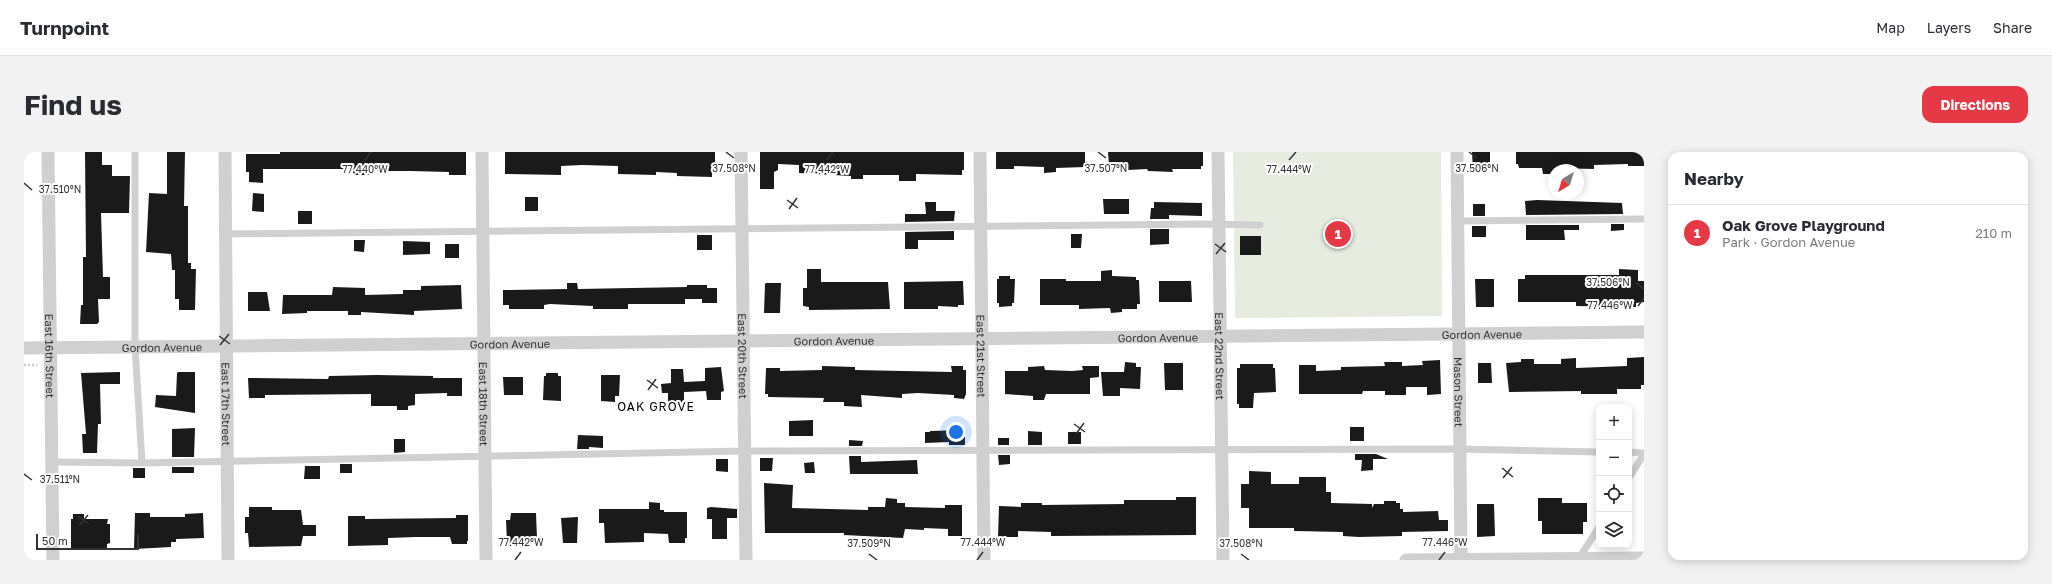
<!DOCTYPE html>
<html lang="en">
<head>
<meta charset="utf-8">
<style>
	:root { --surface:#fff; --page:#f2f2f3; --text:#2b2b33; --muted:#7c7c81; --line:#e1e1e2; --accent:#e63946 }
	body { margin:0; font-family:"Golos Text",sans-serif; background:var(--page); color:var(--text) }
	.controls { position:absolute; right:12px; bottom:12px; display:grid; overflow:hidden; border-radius:8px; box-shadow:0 2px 10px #0003 }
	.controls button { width:36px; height:36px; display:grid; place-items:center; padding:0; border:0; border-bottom:1px solid var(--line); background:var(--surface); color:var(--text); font:20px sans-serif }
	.compass { position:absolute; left:1524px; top:12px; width:36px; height:36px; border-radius:50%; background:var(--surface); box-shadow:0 2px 10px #0003; rotate:218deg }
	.scale { position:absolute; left:12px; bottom:10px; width:103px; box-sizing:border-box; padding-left:4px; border:2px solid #333; border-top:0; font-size:11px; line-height:14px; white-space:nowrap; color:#333; -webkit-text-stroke:3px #fff; paint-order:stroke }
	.you { position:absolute; left:932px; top:280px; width:14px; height:14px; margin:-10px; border:3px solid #fff; border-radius:50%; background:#1a73e8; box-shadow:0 0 0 6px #1a73e833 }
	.badge { display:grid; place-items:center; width:26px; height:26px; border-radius:50%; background:var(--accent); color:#fff; font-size:13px; font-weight:700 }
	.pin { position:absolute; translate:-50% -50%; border:2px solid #fff; box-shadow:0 1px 4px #0006 }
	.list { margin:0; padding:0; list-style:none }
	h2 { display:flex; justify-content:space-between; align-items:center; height:52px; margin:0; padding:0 16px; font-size:17px }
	h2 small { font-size:13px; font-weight:400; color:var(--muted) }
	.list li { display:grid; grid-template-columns:26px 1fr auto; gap:12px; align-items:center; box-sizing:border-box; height:56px; padding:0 16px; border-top:1px solid var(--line) }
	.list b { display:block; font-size:15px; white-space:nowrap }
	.list p { margin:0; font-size:13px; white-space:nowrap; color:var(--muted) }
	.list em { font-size:13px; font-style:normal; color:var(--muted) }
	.icon { flex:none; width:22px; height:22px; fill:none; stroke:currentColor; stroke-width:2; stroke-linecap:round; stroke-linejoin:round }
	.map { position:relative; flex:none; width:1620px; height:408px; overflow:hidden; border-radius:12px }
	header { display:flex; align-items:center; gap:24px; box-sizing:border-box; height:56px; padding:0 20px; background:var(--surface); border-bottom:1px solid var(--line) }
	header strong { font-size:19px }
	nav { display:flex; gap:22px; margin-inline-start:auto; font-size:14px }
	.intro { display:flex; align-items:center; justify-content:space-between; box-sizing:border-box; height:96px; padding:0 24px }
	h1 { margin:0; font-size:28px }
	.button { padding:10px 18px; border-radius:12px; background:var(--accent); color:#fff; font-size:14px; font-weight:700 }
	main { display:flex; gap:24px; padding:0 24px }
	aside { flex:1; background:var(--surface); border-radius:12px; box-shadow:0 2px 10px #0003 }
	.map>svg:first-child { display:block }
	.green { fill:#e6ecdf }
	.building { fill:#1a1a1a }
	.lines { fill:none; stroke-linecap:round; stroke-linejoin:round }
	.path { stroke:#cdcdcd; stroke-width:2.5; stroke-dasharray:2 2; stroke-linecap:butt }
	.lane { stroke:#d0d0d0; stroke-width:7 }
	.street { stroke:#d0d0d0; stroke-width:13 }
	.ticks { fill:none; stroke:#333; stroke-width:1.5 }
	.labels { text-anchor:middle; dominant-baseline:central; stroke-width:4; stroke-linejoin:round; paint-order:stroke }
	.street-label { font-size:11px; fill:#333; stroke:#fff }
	.neighbourhood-label { font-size:12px; letter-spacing:1px; fill:#000; stroke:#fff }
	.ticks-label { font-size:10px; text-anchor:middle; fill:#333; stroke:#fff; stroke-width:4; stroke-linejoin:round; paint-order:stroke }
</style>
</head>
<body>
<header>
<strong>Turnpoint</strong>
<nav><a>Map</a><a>Layers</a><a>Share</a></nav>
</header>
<div class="intro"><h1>Find us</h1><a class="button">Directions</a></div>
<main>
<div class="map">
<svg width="1620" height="408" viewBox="0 0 1620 408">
	<rect width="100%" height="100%" fill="#fff"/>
	<!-- green -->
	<polygon class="green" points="1209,0 1417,0 1418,164 1211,166"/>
	<!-- building -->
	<g class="building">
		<polygon points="61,0 78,0 78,13 88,13 88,24 106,24 105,61 77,61 79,125 86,125 86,147 74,147 75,170 73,172 56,172 57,153 59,153 59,105 62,105"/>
		<polygon points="143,0 161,0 160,54 164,54 164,111 167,111 167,117 172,117 171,158 155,158 155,147 151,147 151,118 148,118 147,102 122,100 125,41 143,42"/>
		<polygon points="256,0 442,0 442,23 425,23 425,20 386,19 347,19 347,23 329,23 329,17 239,17 239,31 225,30 225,20 222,20 222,2 256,2"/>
		<polygon points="481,0 691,0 691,21 688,21 688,25 653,24 653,21 632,20 632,23 594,22 594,14 558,13 537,14 537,23 481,22"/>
		<polygon points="736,0 940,0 940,18 938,18 938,23 892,22 892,29 875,29 875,23 839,23 839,27 827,27 827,24 775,21 775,13 754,12 754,18 750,20 750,37 736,37"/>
		<polygon points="972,0 1061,0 1061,15 1032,16 1032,20 1020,21 1020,15 990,14 990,17 972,17"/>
		<polygon points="1084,0 1179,0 1179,14 1177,14 1177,17 1148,17 1149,20 1124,19 1123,17 1104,18 1104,15 1097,15 1097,13 1085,13"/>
		<polygon points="1448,0 1466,0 1466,15 1461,15 1462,18 1449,19"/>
		<polygon points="1492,0 1620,0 1620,14 1604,14 1604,12 1570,13 1570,17 1530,16 1530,22 1519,22 1518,16 1495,16 1494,12 1492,12"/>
		<polygon points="229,41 240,42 240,60 228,59"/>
		<rect x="501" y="45" width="13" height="14"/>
		<polygon points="1079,47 1105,47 1105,62 1080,62"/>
		<polygon points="1513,48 1598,51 1599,62 1502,63 1501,49"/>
		<polygon points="901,50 912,50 912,59 931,59 930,69 881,70 881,62 902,62"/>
		<polygon points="1130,50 1178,51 1178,64 1145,63 1145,67 1126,67 1127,56 1130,56"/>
		<rect x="1449" y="52" width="12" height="12"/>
		<rect x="274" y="59" width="14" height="13"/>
		<polygon points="1587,72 1600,72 1600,78 1587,79"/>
		<polygon points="1502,73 1555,73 1555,78 1540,78 1541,88 1502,88"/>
		<rect x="1448" y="74" width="14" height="11"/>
		<polygon points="1126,77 1145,77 1145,92 1126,93"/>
		<polygon points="930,79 930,88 894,88 894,97 881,97 881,80"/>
		<polygon points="1047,82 1058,82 1057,96 1047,96"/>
		<rect x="673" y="83" width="15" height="15"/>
		<rect x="1216" y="84" width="21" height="19"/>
		<polygon points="330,88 341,88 340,100 330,99"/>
		<polygon points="379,89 406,90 406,102 379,103"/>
		<rect x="421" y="92" width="14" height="14"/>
		<polygon points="783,117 797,117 797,130 864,130 866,157 785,158 785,155 779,154 779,136 783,136"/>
		<polygon points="1595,117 1614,118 1614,129 1620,129 1620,150 1612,151 1612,155 1552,154 1552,150 1494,150 1494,127 1501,127 1501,123 1595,123"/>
		<polygon points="1088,118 1088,124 1112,125 1112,128 1115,128 1116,152 1113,152 1113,157 1098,157 1098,160 1087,161 1086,156 1055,157 1055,153 1016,153 1016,127 1042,127 1042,129 1077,129 1077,119"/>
		<polygon points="975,124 986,124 986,127 991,127 990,151 988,151 988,154 975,155 975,151 973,151 973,127 975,127"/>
		<polygon points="1451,127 1470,127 1470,155 1452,155"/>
		<polygon points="939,129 940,153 934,153 934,155 914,154 914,157 880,157 880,130"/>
		<polygon points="1135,129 1167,129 1168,150 1135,150"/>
		<polygon points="543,131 553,131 554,137 663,135 663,133 683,133 683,136 693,136 693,151 678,151 678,147 661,147 661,152 604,152 604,157 569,157 569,154 526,152 520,153 520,157 485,157 485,153 479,153 479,138 543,137"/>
		<polygon points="742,131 757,131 756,161 740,161 741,132"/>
		<polygon points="437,133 438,157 390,159 390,163 337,160 337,163 324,163 324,159 283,159 283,161 258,162 259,143 308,143 309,135 341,136 341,143 379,142 379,138 397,138 397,134"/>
		<polygon points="224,140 243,140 246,159 224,159"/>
		<polygon points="1620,205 1620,233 1617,233 1617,237 1593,237 1593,242 1557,242 1557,239 1485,240 1482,211 1497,210 1497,207 1510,207 1510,212 1537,212 1537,207 1552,206 1552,216 1603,214 1603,206"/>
		<polygon points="1416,208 1417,242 1403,243 1403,235 1382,235 1382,243 1361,243 1361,239 1339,239 1338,242 1275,242 1275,213 1292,213 1292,219 1317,218 1317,215 1361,214 1360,210 1378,210 1378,214 1399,213 1398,209"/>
		<polygon points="1101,210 1112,211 1112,215 1117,215 1116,237 1096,236 1096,244 1079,244 1077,220 1100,220"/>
		<polygon points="1140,211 1159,211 1159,238 1141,238"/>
		<polygon points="1454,211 1467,211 1468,231 1454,231"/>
		<polygon points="1216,212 1249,212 1249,216 1251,216 1252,240 1230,241 1229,256 1215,256 1215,252 1213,252 1213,216 1216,216"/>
		<polygon points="798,214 831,215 831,218 928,220 927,214 939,214 939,218 942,218 942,242 940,247 930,246 930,243 894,241 878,242 878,246 837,243 838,255 820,254 820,250 799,250 800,246 744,245 744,242 741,242 742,216 756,216 756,219 798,218"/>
		<polygon points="1020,214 1021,218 1048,219 1059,218 1058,214 1075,214 1075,225 1066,226 1066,242 1022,242 1020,248 1009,248 1009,244 981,242 981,219 1004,219 1004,215"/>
		<polygon points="697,215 700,239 697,240 697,248 683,248 682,239 660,240 660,250 644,250 644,241 638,241 637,232 647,231 647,217 659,217 660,230 681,229 681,216"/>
		<polygon points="96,220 96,232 76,232 77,272 74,272 73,301 59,301 58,282 62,282 57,221"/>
		<polygon points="154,220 171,220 171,261 131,255 132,243 152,244 153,221"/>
		<polygon points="522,221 534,221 534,224 537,224 537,249 519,248 520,224 522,224"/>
		<polygon points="353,223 409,224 409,226 438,226 438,244 423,244 423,241 391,242 391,253 384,254 384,258 373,258 373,254 347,254 347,242 241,243 241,246 225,246 224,226 304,227 305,224"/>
		<polygon points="577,223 596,223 595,244 591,244 591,250 577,249"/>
		<polygon points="479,225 499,225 499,243 480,243"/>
		<polygon points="789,268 789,284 765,284 765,269"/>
		<rect x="1326" y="275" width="14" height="14"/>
		<polygon points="171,276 170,305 148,305 148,277"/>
		<polygon points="941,278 941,293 925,293 925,290 901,291 901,280 906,280 906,279"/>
		<polygon points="1004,279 1018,280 1018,293 1004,293"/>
		<rect x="1044" y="280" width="13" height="12"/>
		<polygon points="554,283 579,284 579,296 565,295 565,297 553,297"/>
		<rect x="974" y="286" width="11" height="7"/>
		<polygon points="370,287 381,287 381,300 370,301"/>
		<polygon points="825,288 839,289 838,294 825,294"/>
		<polygon points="1331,302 1352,302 1364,307 1349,307 1349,318 1337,319 1338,308 1331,308"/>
		<polygon points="974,303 986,303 986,312 975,313"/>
		<polygon points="825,304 837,304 837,310 893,308 894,322 826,322"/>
		<polygon points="736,306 749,306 748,319 736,319"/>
		<polygon points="692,307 704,307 704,320 692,319"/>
		<polygon points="790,310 791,321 781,321 780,311"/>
		<rect x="316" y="312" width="12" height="9"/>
		<polygon points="281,314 296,314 296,327 280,327"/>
		<rect x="148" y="315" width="22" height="6"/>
		<rect x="109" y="316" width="12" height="10"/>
		<polygon points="1225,319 1247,320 1247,332 1275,332 1275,325 1302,325 1302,340 1307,340 1307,351 1348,352 1348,356 1350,352 1360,352 1360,349 1372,349 1372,351 1376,351 1376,357 1379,357 1379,360 1414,359 1415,368 1424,368 1424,379 1378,380 1378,384 1335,385 1319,384 1319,380 1270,379 1270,376 1225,376 1225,356 1217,356 1217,332 1225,332"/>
		<polygon points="740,331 769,333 768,356 844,358 844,355 861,355 862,346 873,347 873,351 881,351 881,355 921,356 921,353 938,353 938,384 924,384 924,377 900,376 900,378 881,377 879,386 820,383 820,381 741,381"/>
		<polygon points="1152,345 1172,345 1172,383 1027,384 1027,380 994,379 994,385 974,385 975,354 997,355 997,351 1018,351 1018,353 1100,352 1100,348 1152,348"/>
		<polygon points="1514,346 1538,346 1538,351 1563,351 1563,370 1559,370 1559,382 1518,382 1518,369 1514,369"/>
		<polygon points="625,350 636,351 636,358 640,358 640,360 663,360 663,386 661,386 661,391 645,391 644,382 620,381 620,390 581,391 580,371 575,371 575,357 625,357"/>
		<polygon points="1453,352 1470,352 1471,384 1453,385"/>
		<polygon points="225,355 248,355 248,358 277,358 279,373 292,373 292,384 279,384 277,394 225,395 224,381 221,381 221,365 225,365"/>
		<polygon points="687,355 713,357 713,366 703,366 703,387 688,387 688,367 683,367 683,356"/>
		<polygon points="111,361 126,361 126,365 161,365 161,362 179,361 180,386 152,387 152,390 147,390 147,395 110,397"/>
		<polygon points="487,361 512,361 513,387 501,387 501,391 483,391 482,368 486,368"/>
		<polygon points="49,362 60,362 60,367 84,367 83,372 86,372 86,391 83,392 83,396 47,397 47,367 49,367"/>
		<polygon points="432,363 444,363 444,389 443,389 443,392 428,392 426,385 391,385 364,386 364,393 324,394 324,364 341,364 341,367 432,366"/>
		<polygon points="554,365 553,391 539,391 537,366"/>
	</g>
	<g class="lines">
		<!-- path -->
		<polyline class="path" points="0,213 13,213"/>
		<!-- lane -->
		<g class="lane">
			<polyline points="111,0 111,194 118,311"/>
			<polyline points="1434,69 1620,67"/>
			<path d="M201 82C528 79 855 74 1181 72L1236 73"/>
			<polyline points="1605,300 1620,301"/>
			<polyline points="28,310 118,311 720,299 1436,297 1575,300"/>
			<polyline points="1605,326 1620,302"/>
			<polyline points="1554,408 1575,375"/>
		</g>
		<!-- street -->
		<g class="street">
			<path id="s1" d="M24 0 29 408"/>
			<path id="s2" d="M201 0 204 408"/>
			<path id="s3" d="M458 0 462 408"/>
			<path id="s4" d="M717 0 722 408"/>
			<path id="s5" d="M956 0 960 408"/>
			<path id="s6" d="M1194 0 1199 408"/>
			<path id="s7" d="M1433 0 1437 408"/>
			<path id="s8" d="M0 196 1620 180"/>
			<polyline points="1382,408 1620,406"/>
		</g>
	</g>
	<!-- ticks -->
	<path class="ticks" d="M702 0 710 6M1074 0 1082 6M1445 0 1453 6M341 8 347 0M803 8 809 0M1265 8 1272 0M0 31 8 38M763 48 774 56M765 57 773 46M1191 92 1202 100M1192 102 1201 91M1612 131 1620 137M1614 154 1620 146M195 184 206 192M196 193 205 182M623 228 634 236M624 238 632 227M1050 272 1061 280M1052 282 1060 271M1478 316 1489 325M0 322 8 328M1479 326 1488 315M54 364 65 372M55 374 64 363M845 402 853 408M1217 402 1225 408M491 408 497 400M953 408 959 400M1415 408 1421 400"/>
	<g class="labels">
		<!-- street labels -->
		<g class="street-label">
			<text stroke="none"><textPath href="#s8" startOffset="1458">Gordon Avenue</textPath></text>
			<text stroke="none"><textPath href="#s8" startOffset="1134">Gordon Avenue</textPath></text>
			<text stroke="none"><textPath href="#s8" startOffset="810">Gordon Avenue</textPath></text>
			<text stroke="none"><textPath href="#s8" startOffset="486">Gordon Avenue</textPath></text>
			<text stroke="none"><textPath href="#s8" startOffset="138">Gordon Avenue</textPath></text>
			<text stroke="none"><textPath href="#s1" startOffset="204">East 16th Street</textPath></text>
			<text stroke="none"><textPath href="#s4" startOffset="204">East 20th Street</textPath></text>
			<text stroke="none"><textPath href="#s5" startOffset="204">East 21st Street</textPath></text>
			<text stroke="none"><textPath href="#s6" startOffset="204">East 22nd Street</textPath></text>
			<text stroke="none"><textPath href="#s7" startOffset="240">Mason Street</textPath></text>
			<text stroke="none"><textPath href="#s2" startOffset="252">East 17th Street</textPath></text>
			<text stroke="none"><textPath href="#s3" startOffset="252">East 18th Street</textPath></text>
		</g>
		<!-- neighbourhood labels -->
		<g class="neighbourhood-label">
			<text x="632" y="254">OAK GROVE</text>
		</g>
	</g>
	<g class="ticks-label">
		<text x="710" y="20">37.508°N</text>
		<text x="1082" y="20">37.507°N</text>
		<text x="1453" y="20">37.506°N</text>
		<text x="341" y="21">77.440°W</text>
		<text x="803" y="21">77.442°W</text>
		<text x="1265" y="21">77.444°W</text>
		<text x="36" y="41">37.510°N</text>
		<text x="1584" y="134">37.506°N</text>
		<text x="1586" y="157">77.446°W</text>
		<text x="36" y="331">37.511°N</text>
		<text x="497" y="394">77.442°W</text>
		<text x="959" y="394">77.444°W</text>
		<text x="1421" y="394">77.446°W</text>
		<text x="845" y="395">37.509°N</text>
		<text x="1217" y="395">37.508°N</text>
	</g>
</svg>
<div class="controls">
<button>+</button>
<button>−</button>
<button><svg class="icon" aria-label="locate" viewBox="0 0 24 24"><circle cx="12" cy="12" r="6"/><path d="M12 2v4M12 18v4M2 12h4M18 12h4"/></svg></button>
<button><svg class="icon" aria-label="layers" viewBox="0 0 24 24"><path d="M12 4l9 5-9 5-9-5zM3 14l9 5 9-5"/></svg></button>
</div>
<svg class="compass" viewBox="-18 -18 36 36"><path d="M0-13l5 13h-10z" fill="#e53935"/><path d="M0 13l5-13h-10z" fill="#7c7c81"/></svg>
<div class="scale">50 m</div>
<div class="you"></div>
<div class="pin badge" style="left:1314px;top:82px">1</div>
</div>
<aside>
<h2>Nearby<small></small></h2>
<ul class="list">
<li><span class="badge">1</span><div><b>Oak Grove Playground</b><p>Park · Gordon Avenue</p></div><em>210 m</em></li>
</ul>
</aside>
</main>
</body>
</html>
